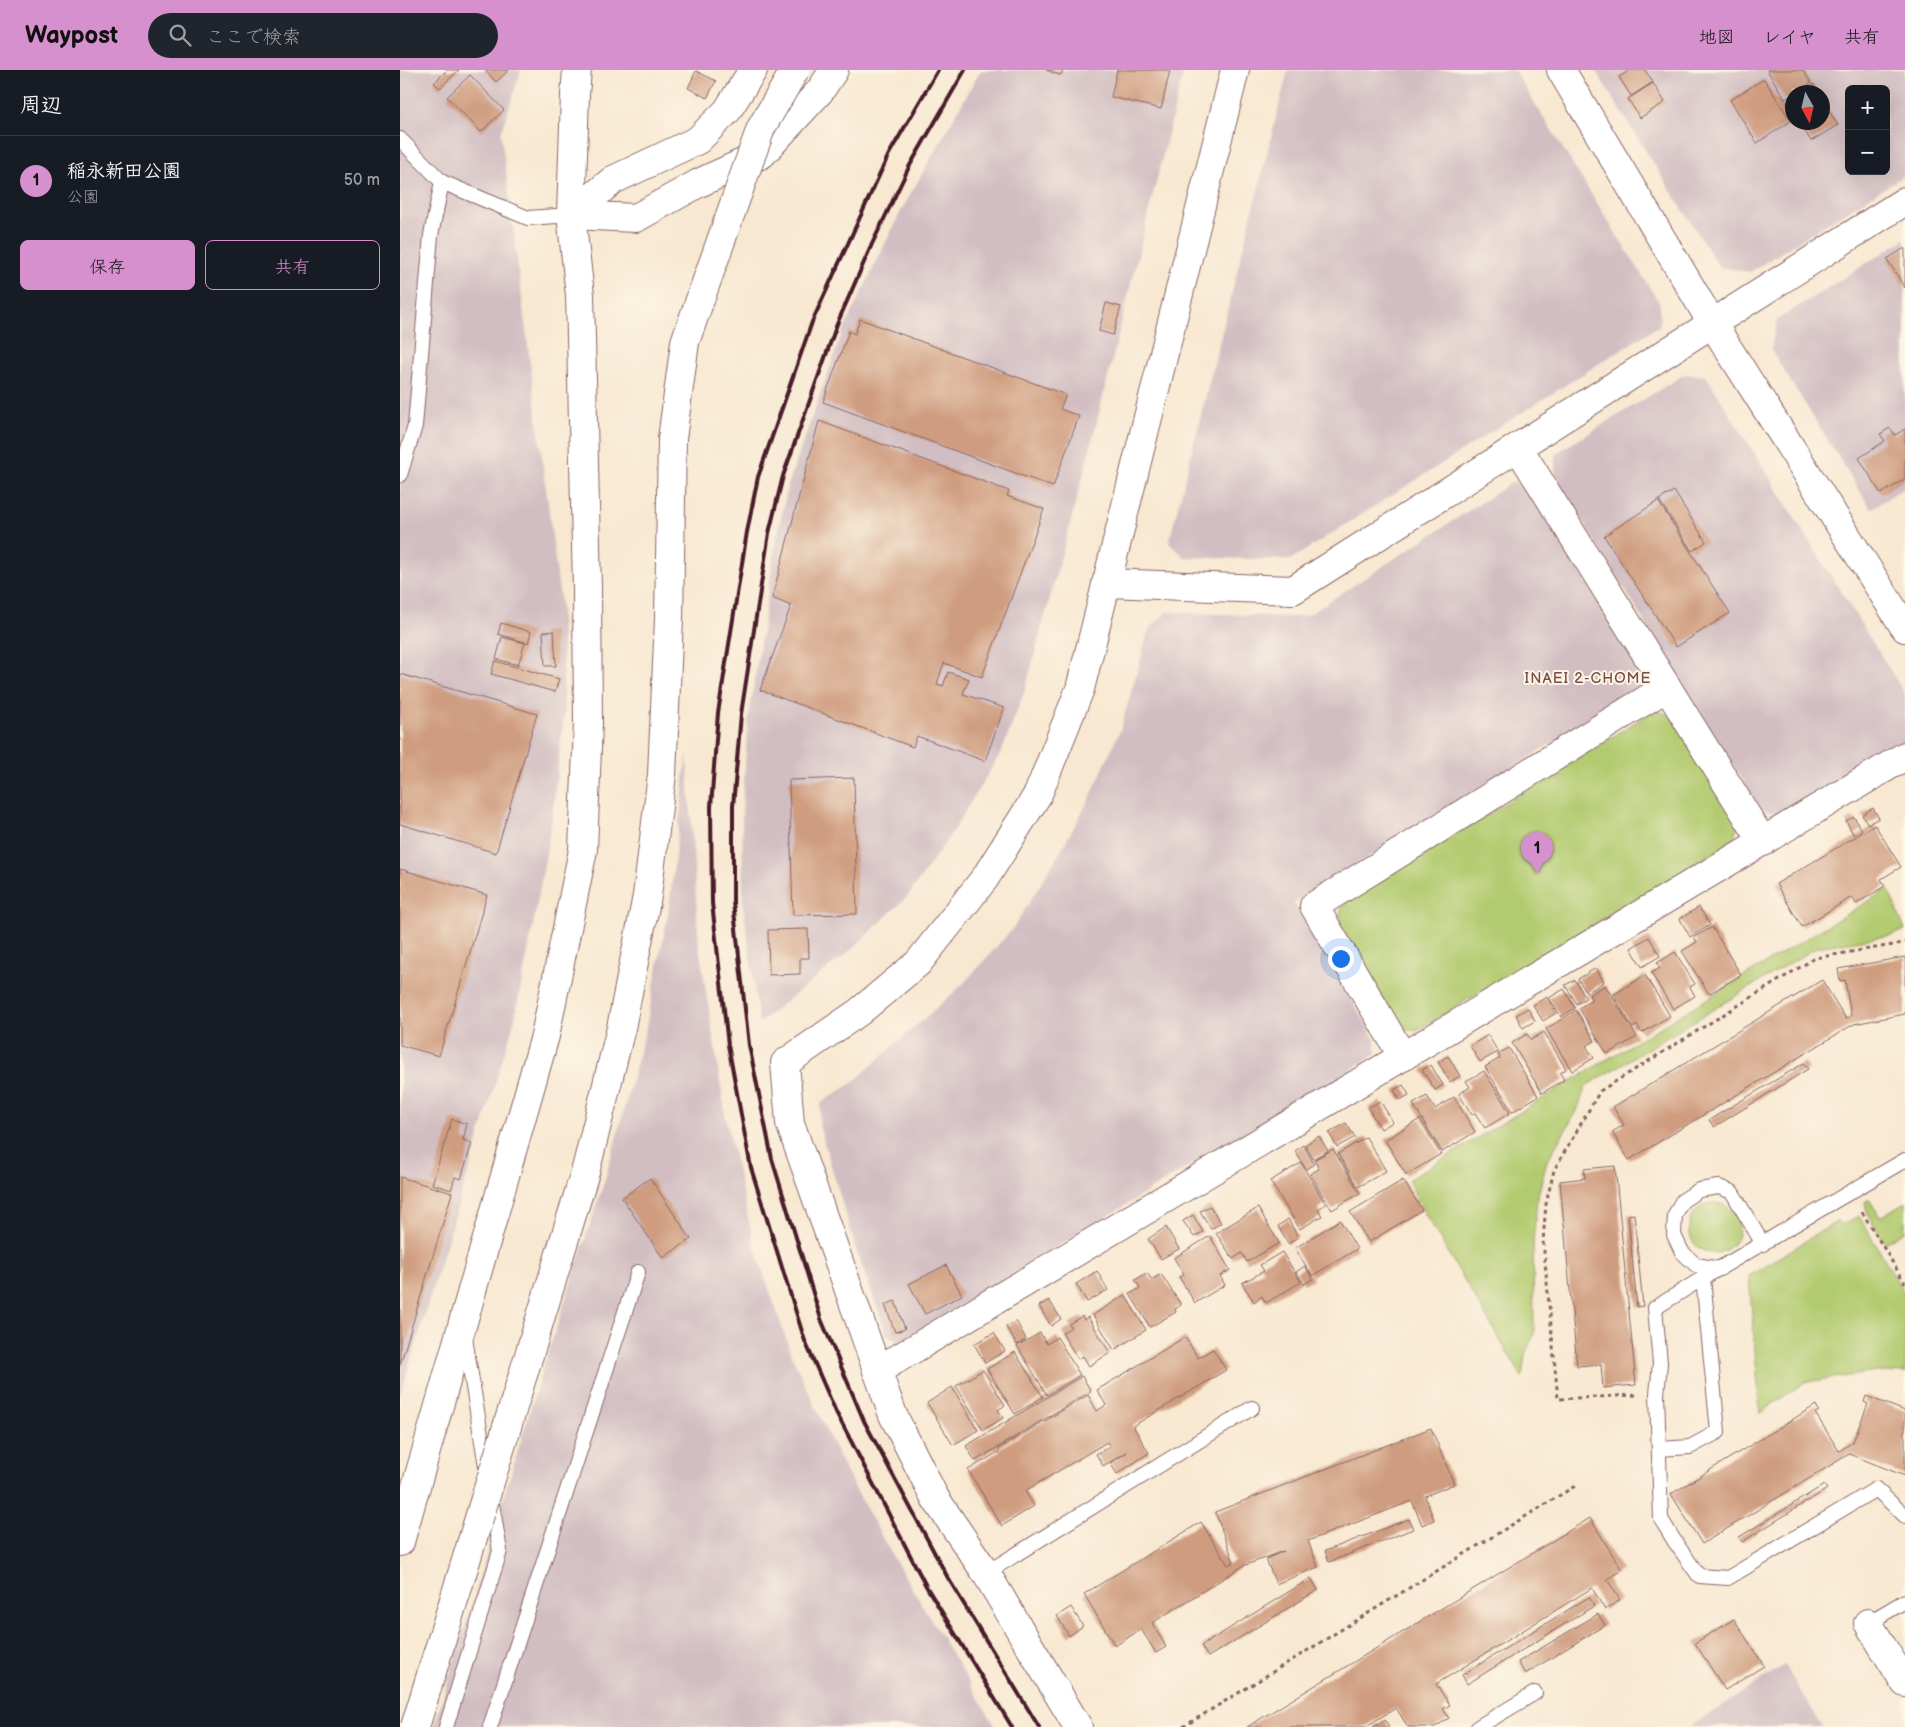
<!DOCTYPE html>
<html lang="ja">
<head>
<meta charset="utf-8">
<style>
	:root { --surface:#171b24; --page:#20242c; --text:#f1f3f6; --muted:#9ea1a6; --line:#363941; --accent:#d690ce }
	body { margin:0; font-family:"Balsamiq Sans","Klee One",sans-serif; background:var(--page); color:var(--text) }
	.controls { position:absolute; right:15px; top:15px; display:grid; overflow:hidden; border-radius:8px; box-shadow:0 5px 20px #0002 }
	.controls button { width:45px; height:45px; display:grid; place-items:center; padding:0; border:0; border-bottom:1px solid var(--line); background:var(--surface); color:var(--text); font:25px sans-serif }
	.compass { position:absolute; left:1385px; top:15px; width:45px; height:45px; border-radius:50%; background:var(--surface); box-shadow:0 5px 20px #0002; rotate:172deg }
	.you { position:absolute; left:940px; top:888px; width:18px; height:18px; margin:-12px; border:4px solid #fff; border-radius:50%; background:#1a73e8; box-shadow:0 0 0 8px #1a73e833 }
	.badge { display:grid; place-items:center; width:32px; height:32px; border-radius:50%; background:var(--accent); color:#111; font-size:16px; font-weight:700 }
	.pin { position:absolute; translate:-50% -41px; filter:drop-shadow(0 1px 2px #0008) }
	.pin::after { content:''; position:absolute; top:26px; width:18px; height:15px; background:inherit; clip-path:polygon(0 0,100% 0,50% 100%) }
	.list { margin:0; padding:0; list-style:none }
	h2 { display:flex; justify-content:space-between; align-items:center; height:65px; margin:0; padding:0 20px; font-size:21px }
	h2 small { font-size:16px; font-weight:400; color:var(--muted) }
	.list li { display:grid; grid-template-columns:32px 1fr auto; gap:15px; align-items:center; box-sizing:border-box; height:90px; padding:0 20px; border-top:1px solid var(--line) }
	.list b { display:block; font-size:19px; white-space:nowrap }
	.list p { margin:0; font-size:16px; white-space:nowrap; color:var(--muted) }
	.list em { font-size:16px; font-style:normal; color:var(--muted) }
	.actions { display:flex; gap:10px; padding:15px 20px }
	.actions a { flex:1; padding:11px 0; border:1px solid var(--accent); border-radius:8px; text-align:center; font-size:18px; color:var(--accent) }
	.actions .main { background:var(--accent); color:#111 }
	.icon { flex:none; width:28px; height:28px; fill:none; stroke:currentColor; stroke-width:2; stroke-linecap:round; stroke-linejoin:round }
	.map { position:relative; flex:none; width:1505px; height:1657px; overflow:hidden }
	header { display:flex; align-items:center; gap:30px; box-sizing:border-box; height:70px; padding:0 25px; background:var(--accent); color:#111 }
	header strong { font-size:24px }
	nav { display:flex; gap:28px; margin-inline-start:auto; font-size:18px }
	.search { width:350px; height:45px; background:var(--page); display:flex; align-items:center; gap:12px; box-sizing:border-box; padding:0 18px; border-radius:28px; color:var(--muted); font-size:19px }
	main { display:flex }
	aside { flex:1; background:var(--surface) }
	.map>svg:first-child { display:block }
	.industrial { fill:#d2bec2; fill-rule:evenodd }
	.green { fill:#b3cb70; stroke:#7e754e }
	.building { fill:#cf9c7f }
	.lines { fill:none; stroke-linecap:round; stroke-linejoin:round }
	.service-casing { stroke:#876565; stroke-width:16 }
	.minor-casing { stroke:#876565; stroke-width:30 }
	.tertiary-casing { stroke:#876565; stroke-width:30 }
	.path { stroke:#876565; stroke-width:3; stroke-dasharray:4 4; stroke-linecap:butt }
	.service { stroke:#fff; stroke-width:14 }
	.minor { stroke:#fff; stroke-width:28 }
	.tertiary { stroke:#fff; stroke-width:28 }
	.rail { stroke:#4a1f2b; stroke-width:4 }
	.tertiary-bridge-casing { stroke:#876565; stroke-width:30; stroke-linecap:butt }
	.tertiary-bridge { stroke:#fff; stroke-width:28 }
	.labels { text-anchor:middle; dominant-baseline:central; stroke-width:4; stroke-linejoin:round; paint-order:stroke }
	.neighbourhood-label { font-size:15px; letter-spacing:1px; fill:#794b48; stroke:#fcf5e5 }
</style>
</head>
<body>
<header>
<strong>Waypost</strong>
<div class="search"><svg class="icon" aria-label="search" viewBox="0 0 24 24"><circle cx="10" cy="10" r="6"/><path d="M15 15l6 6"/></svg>ここで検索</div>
<nav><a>地図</a><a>レイヤ</a><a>共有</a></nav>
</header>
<main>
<aside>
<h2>周辺<small></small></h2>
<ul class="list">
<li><span class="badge">1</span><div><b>稲永新田公園</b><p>公園</p></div><em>50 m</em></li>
</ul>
<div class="actions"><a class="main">保存</a><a>共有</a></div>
</aside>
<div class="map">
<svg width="1505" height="1657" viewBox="0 0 1505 1657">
	<rect width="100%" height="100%" fill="#fcf5e5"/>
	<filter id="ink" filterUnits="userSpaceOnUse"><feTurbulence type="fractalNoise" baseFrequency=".02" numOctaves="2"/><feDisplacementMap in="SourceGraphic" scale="10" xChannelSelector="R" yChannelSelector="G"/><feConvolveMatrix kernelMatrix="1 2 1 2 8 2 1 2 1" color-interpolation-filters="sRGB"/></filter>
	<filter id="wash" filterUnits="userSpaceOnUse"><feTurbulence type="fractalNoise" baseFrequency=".0096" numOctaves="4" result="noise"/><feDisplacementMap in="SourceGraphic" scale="20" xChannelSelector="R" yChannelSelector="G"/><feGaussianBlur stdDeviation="1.12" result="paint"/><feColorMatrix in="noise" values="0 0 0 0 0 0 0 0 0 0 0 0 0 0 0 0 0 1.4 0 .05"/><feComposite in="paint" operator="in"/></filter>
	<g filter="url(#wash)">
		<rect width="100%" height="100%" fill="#f8e8d1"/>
		<!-- industrial -->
		<g class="industrial">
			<polygon points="0,0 121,0 101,63 161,536 164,642 152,749 135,845 114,952 0,1326"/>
			<polygon points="581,0 784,0 688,387 625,620 602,681 553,761 509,825 452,879 359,953 343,832 342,738 348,652 376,472 389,411 443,261 501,141"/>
			<polygon points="888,0 1114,0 1260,234 1260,255 890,490 784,487 769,472"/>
			<path d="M1195 0H1505V105L1350 202 1319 197ZM1449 19H1486V101H1449ZM1392 22H1422V52H1392Z"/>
			<polygon points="1505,169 1505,417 1471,439 1371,280 1377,250"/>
			<polygon points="1285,304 1306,306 1505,624 1505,671 1378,744 1361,740 1155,407 1155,384"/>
			<polygon points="1114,411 1129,420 1238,594 1241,618 894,833 975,969 976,984 499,1272 487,1264 457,1183 419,1055 421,1033 452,1013 563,914 614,857 657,787 690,728 721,658 749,559 767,542 891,547 908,545"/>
			<polygon points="287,683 299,876 326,1049 354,1174 391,1284 443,1396 493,1487 596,1657 34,1657 143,1298 205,1109 245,962 269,838"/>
			<polygon points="1384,1595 1423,1657 1290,1657 1322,1636"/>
		</g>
		<!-- green -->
		<g class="green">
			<polygon points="1255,640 1271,646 1338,754 1333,771 1017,960 1001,960 939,854 942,835"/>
			<polygon points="1488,819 1505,860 1492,865 1417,877 1186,1016 1177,1041 1147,1091 1137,1129 1133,1173 1134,1265 1125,1284 1122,1307 1025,1144 1008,1110"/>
			<polygon points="1469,1129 1480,1147 1505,1132 1505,1161 1485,1173 1467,1143 1465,1132"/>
			<circle cx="1314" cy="1158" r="25"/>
			<polygon points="1459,1146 1505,1224 1505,1303 1477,1302 1405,1312 1360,1343 1349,1206 1438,1151 1442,1155"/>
		</g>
		<g id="blocks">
			<!-- building -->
			<g class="building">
				<polygon points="47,0 59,0 40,18 34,13"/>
				<polygon points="85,0 109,0 96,12"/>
				<polygon points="646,0 664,0 660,5"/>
				<polygon points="717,0 770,0 761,39 711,27"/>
				<polygon points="1230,0 1245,0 1253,12 1231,26 1219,7"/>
				<polygon points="1367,0 1403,0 1411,13 1396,22 1392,22 1392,25 1385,29"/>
				<polygon points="296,1 316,11 307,28 288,18"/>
				<polygon points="70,5 104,40 81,62 47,27"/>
				<polygon points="1364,9 1391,51 1357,73 1330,30"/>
				<polygon points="1253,13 1265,32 1240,48 1228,29"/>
				<polygon points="1413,14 1418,22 1400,22"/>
				<polygon points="1392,27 1392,42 1386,32"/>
				<polygon points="1422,30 1438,55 1411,71 1399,52 1422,52"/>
				<polygon points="1505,178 1505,218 1487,189"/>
				<polygon points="706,233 721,237 713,265 699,261"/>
				<polygon points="460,249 666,325 660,339 679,346 653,417 423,332 449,261 455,264"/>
				<polygon points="419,351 609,421 607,426 644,439 582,607 544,593 537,614 543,616 548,602 569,609 563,624 604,638 585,691 517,666 513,677 360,620 391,536 372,528"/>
				<polygon points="1490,358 1495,365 1505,359 1505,409 1481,424 1459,388 1485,371 1480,364"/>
				<polygon points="1274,421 1306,472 1292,481 1259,430"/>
				<polygon points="1258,431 1330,543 1276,577 1204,466"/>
				<polygon points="101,553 131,562 128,573 98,564"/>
				<polygon points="154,561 156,596 145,596 143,562"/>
				<polygon points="102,567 125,573 118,595 96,589"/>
				<polygon points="95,591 159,609 155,622 91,604"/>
				<polygon points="0,604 137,644 96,783 0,754"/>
				<polygon points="454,708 457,844 393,845 389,710"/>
				<polygon points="1473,738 1479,748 1468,754 1462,745"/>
				<polygon points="1454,747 1462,760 1454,765 1446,751"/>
				<polygon points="1475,755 1501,797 1481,809 1485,816 1456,834 1452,827 1402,857 1376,814"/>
				<polygon points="0,799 87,825 39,986 0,975"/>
				<polygon points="1299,837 1310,855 1290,867 1280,849"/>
				<polygon points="1312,857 1341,905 1309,924 1282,881 1297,872 1294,867"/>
				<polygon points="408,859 409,888 400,888 400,904 369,905 368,860"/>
				<polygon points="1249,867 1260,886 1242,897 1231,878"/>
				<polygon points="1275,882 1295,914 1290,917 1295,926 1273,939 1251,903 1260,898 1257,893"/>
				<polygon points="1505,887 1505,944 1454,954 1229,1090 1212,1062 1224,1055 1213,1037 1422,910 1446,949 1451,946 1445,910 1440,911 1438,899"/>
				<polygon points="1196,898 1204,912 1187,923 1178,909"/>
				<polygon points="1245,905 1270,946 1242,963 1237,955 1233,958 1213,925"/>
				<polygon points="1175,910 1186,928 1177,934 1165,915"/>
				<polygon points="1205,915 1237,967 1207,984 1179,938 1192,930 1189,925"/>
				<polygon points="1164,919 1175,938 1161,947 1149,928"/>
				<polygon points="1147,927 1156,943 1143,951 1133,935"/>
				<polygon points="1128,938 1135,951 1123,958 1116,945"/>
				<polygon points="1176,940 1195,971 1186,976 1194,988 1172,1001 1146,959"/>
				<polygon points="1144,962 1166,999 1160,1003 1164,1010 1142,1023 1112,973 1127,964 1131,970"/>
				<polygon points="1088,965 1098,982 1080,992 1070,976"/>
				<polygon points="1109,978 1138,1026 1112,1042 1085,997 1100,988 1098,984"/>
				<polygon points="1048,986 1060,1006 1050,1012 1038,992"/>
				<polygon points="1404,993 1408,999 1314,1057 1309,1050"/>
				<polygon points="1031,995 1043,1015 1035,1020 1022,1000"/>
				<polygon points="1084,1001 1110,1043 1085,1058 1075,1043 1072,1045 1059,1024 1070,1017 1066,1011"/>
				<polygon points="1003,1015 1009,1025 1000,1030 994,1020"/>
				<polygon points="1027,1026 1035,1039 1054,1027 1075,1062 1042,1082 1013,1034"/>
				<polygon points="980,1031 993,1052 981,1059 968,1038"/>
				<polygon points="52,1049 67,1054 63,1070 72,1073 61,1109 55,1107 51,1120 32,1114"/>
				<polygon points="1020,1049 1041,1084 1006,1105 985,1070"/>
				<polygon points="946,1053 955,1067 937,1077 929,1063"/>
				<polygon points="919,1066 928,1081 913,1089 905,1075"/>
				<polygon points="966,1067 986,1101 958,1117 938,1084"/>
				<polygon points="903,1075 914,1094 906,1099 895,1081"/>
				<polygon points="933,1079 960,1123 932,1140 910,1104 919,1099 914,1090"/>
				<polygon points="901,1093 926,1134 918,1139 922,1146 900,1159 870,1111"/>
				<polygon points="1215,1096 1236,1315 1203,1318 1201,1294 1177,1296 1160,1111 1185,1108 1184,1099"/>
				<polygon points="0,1107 52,1123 0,1295"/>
				<polygon points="250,1108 291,1169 263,1188 222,1128"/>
				<polygon points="1003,1110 1022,1140 969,1172 950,1142"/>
				<polygon points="810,1136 821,1153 811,1159 800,1141"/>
				<polygon points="858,1138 879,1173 847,1192 842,1183 833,1189 816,1163"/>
				<polygon points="1234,1144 1243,1236 1237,1237 1228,1145"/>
				<polygon points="793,1145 803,1162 794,1167 783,1151"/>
				<polygon points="888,1149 898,1167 888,1174 878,1156"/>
				<polygon points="940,1150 957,1179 912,1206 895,1178"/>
				<polygon points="766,1157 779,1179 761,1189 748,1169"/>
				<polygon points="810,1166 830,1200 820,1206 825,1215 795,1233 779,1207 784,1205 774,1188"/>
				<polygon points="882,1182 901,1212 866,1233 862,1226 854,1232 842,1213 864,1201 860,1195"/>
				<polygon points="546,1195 562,1225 525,1244 509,1214"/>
				<polygon points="905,1196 913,1209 904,1214 896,1202"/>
				<polygon points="697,1201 708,1220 687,1232 676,1214"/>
				<polygon points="747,1203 752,1210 761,1204 781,1235 775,1239 776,1242 750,1257 730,1224 740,1218 735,1210"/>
				<polygon points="725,1225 746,1260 714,1280 693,1245"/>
				<polygon points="649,1230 661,1249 651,1256 639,1236"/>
				<polygon points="495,1231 505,1259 495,1262 485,1235"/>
				<polygon points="682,1246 684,1250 688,1247 710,1283 689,1296 683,1286 678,1289 662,1263 671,1257 669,1254"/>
				<polygon points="616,1251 626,1269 617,1275 606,1257"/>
				<polygon points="594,1263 605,1281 585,1293 574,1274"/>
				<polygon points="640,1263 647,1274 657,1267 680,1305 647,1325 617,1276"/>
				<polygon points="785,1267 798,1288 813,1279 826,1300 733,1356 749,1383 717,1404 710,1393 727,1382 703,1396 696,1384 710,1376 707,1372 625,1421 634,1436 602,1456 568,1400 600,1381 598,1379 688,1325 697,1341 706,1335 697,1320"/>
				<polygon points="615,1282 643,1327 615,1344 587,1299"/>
				<polygon points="583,1300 605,1335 598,1340 603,1348 583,1360 556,1316"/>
				<polygon points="682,1306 691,1321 575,1391 566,1376"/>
				<polygon points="552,1317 578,1360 553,1375 527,1333"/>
				<polygon points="1466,1326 1505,1341 1505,1406 1449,1384 1302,1474 1271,1424 1416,1335 1419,1341 1415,1343 1439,1381 1453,1372 1468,1334 1464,1332"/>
				<polygon points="1031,1358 1054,1414 1025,1426 1034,1450 1022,1455 1012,1431 908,1471 918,1497 876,1514 866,1489 884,1481 843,1496 752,1553 766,1577 756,1583 741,1559 715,1576 684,1524 801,1452 828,1495 834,1492 815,1442"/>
				<polygon points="1424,1415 1427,1419 1342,1472 1339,1467"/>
				<polygon points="1190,1448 1222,1500 1207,1509 1220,1530 1205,1540 1192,1518 1036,1614 1050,1635 1043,1639 1049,1648 1035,1657 1008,1657 996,1638 965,1657 847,1657"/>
				<polygon points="1009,1449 1013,1459 929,1492 925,1481"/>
				<polygon points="911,1508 918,1520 808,1587 801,1576"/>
				<polygon points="1189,1527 1194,1536 1067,1614 1062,1605"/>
				<polygon points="671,1537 683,1556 669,1566 657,1546"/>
				<polygon points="1198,1544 1205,1555 1125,1604 1118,1592"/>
				<polygon points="1334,1549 1364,1596 1325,1620 1295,1573"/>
				<polygon points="985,1650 989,1657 973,1657"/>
			</g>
		</g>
	</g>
	<g filter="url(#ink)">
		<use href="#blocks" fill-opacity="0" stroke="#876565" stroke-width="1"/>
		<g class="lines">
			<!-- service casing -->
			<g class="service-casing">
				<g id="service">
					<polyline points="0,69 42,112 128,148 171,145"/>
					<polyline points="0,405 15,356 31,165 42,112"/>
					<polyline points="1320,1199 1296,1195 1282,1182 1274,1165 1275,1145 1282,1131 1299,1120 1319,1117 1332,1122 1363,1174"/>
					<polyline points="1303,1208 1255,1238 1260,1293 1257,1324 1261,1449 1275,1472 1299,1506 1328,1508 1476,1419 1505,1446"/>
					<polyline points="65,1268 87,1402"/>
					<polyline points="1259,1379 1290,1377 1318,1362 1303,1208 1505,1090"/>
					<polyline points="586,1503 852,1338"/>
					<polyline points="1468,1553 1505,1531"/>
					<polyline points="46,1657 100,1481 91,1428"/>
					<polyline points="90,1657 238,1202"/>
					<polyline points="1078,1657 1135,1623"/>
				</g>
			</g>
			<!-- minor casing -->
			<g class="minor-casing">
				<g id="minor">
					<polyline points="171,145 236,148 299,113 362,84 420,21 434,0"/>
					<polyline points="171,145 213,110 298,70 327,41 353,0"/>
					<polyline points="1118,377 1363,772"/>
					<polyline points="706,513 893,520 1505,131"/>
					<polyline points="1003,987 914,836 1267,617"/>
					<polyline points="477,1301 1505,686"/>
					<polyline points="1468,1553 1505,1613"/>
				</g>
			</g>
			<!-- tertiary casing -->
			<g class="tertiary-casing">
				<g id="tertiary">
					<polyline points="1161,0 1312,253 1505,558"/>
					<polyline points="0,1472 145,966 183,780 188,653 187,518 180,225 171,145 175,25 177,0"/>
					<polyline points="678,1657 586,1503 535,1428 493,1345 390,1053 385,993 459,942 518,893 585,808 638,724 680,619 835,0"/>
				</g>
			</g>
			<!-- path -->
			<g class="path">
				<polyline points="1462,1142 1505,1213"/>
				<polyline points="1236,1325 1158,1329 1143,1171 1146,1134 1154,1100 1200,1021 1415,888 1493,875 1505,872"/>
				<polyline points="783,1657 1175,1416"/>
			</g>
			<!-- service -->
			<use href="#service" class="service"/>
			<!-- minor -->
			<use href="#minor" class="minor"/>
			<!-- tertiary -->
			<use href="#tertiary" class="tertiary"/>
			<!-- rail -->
			<g class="rail">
				<polyline points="538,0 489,84 412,252 358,407 347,462 318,643 311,737 312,833 328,975 351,1098 405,1271 436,1342 526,1516 612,1657"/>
				<polyline points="565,0 509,97 472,174 437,254 383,406 369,463 341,644 333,736 333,832 349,975 372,1089 421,1249 464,1351 548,1508 639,1657"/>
			</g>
			<!-- tertiary-bridge casing -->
			<g class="tertiary-bridge-casing">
				<polyline id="tertiary-bridge" points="15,1657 186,1099 221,958 247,826 262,704 269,549 272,369 285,272 361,58 395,0"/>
			</g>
			<!-- tertiary-bridge -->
			<use href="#tertiary-bridge" class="tertiary-bridge"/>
		</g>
	</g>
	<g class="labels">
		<!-- neighbourhood labels -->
		<g class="neighbourhood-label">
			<text x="1188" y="608">INAEI 2-CHOME</text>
		</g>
	</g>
</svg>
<div class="controls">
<button>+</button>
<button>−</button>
</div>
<svg class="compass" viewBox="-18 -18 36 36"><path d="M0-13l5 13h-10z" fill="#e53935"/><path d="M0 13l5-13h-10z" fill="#9ea1a6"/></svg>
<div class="you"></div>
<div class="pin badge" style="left:1137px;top:803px">1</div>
</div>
</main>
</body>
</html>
